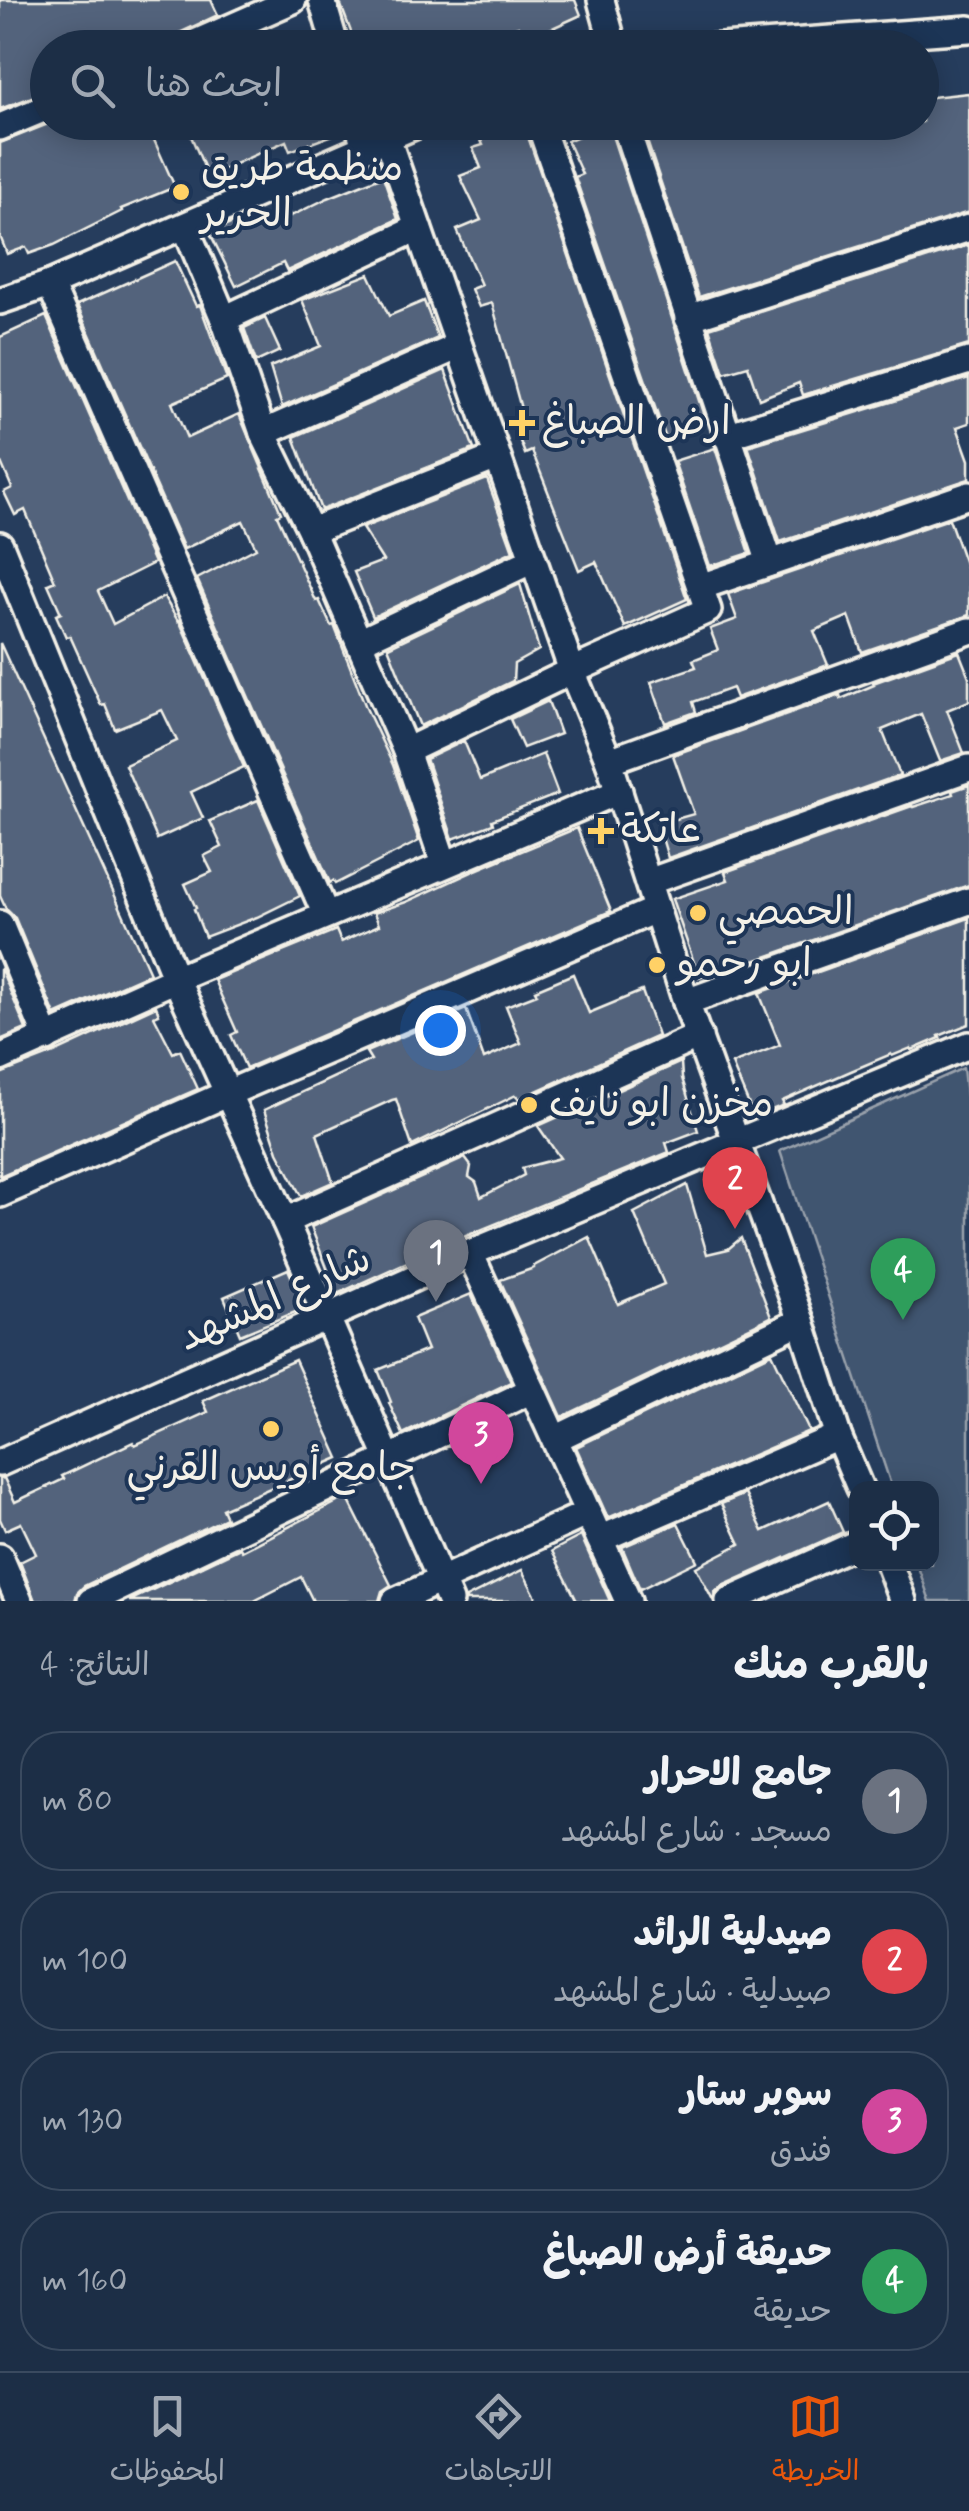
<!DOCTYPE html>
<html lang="ar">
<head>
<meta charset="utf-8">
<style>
	:root { --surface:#1c2e46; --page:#25364d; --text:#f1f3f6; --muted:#a0a8b3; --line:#3a4a5f; --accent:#ea580c }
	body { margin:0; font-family:Mynerve,"Playpen Sans Arabic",sans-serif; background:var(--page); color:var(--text); direction:rtl }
	.controls { position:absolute; right:30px; bottom:30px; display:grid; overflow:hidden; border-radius:20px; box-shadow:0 5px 25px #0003 }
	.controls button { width:90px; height:90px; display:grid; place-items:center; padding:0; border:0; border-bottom:2px solid var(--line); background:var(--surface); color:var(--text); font:50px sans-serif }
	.you { position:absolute; left:440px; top:1030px; width:35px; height:35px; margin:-25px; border:8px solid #fff; border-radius:50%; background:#1a73e8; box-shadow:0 0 0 15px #1a73e833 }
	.badge { display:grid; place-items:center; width:65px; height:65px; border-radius:50%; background:var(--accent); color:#fff; font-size:32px; font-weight:700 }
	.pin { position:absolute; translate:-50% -82px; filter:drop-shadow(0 2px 5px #0008) }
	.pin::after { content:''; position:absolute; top:52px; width:35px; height:30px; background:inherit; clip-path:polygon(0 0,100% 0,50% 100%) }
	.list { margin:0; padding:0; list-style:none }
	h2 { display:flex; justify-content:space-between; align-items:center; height:130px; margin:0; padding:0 40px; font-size:42px }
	h2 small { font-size:32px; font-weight:400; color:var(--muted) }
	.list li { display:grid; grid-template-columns:65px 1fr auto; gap:30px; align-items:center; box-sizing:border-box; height:140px; margin:0 20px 20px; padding:0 20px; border:2px solid var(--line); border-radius:40px }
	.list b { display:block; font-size:38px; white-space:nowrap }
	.list p { margin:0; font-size:32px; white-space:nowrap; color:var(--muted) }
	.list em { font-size:32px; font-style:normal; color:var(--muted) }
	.icon { flex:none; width:55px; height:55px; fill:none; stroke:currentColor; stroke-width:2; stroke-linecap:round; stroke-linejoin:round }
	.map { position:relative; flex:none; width:969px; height:1601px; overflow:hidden; direction:ltr }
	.search { position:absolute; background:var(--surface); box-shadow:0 5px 25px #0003; left:30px; right:30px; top:30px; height:110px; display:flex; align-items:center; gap:25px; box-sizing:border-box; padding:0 35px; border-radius:55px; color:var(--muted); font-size:38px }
	.sheet { height:770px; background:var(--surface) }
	nav { display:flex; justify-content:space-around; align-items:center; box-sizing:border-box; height:140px; border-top:2px solid var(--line); background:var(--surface); font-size:28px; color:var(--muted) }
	nav a { display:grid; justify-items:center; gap:5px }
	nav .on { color:var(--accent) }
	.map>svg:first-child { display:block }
	.green { fill:#40546f; stroke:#9aa2ac; stroke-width:2.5 }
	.building { fill:#52647b; stroke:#f4f1e8; stroke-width:2.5 }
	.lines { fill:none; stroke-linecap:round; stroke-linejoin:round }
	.street-casing { stroke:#f4f1e8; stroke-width:32 }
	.street { stroke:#1d3557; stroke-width:25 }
	.poi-dot { fill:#ffd166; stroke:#1d3557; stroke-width:4 }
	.labels { text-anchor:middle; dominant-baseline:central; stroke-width:8; stroke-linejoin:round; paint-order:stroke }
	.poi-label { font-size:40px; fill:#f4f1e8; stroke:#1d3557; text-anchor:start }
	.street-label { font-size:40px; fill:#f4f1e8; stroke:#1d3557 }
</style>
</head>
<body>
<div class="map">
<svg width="969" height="1601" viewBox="0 0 969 1601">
	<rect width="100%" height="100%" fill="#263d5d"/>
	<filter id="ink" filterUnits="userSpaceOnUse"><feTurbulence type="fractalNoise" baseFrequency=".01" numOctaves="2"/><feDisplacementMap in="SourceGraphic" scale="20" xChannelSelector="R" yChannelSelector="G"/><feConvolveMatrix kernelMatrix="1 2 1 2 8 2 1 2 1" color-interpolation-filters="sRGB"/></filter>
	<g filter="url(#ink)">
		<!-- green -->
		<polygon class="green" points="963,1068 969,1122 969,1601 930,1601 917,1564 932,1564 932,1488 892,1488 780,1151"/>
		<!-- building -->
		<g class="building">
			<polygon points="0,0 211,0 218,15 177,34 170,39 168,48 48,48 48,91 0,109"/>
			<polygon points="339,0 575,0 581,15 524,41 518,26 493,35 498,48 401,48 397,38 377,48 357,48"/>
			<polygon points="969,93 969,212 699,297 641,123 922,122 922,98"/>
			<polygon points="53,122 146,122 175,187 121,209 122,211 54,245 29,254 26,247 7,254 0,236 0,143"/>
			<polygon points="185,122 342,122 344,131 290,151 286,141 208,176"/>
			<polygon points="473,122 523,122 687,599 625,627 596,562 579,570 532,451 525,454 516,431 526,427 492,303 479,307 471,289 481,285 457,230 481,220 460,176 481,168 473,148 483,145"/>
			<polygon points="608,123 706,422 666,439 575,177 582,174 567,141"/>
			<polygon points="383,176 398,219 287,271 283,263 236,286 210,233 237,221 241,229 286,209 291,216 328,198"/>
			<polygon points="969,245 969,345 803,395 799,383 759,399 748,366 724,373 709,328"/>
			<polygon points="175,261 196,306 200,305 227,379 172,403 187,438 239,414 281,513 277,515 316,601 319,600 331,626 334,625 367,710 393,765 419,841 335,884 333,881 330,883 197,579 256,548 243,521 184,549 77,305"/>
			<polygon points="369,274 389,316 424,301 438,338 282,407 270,367 321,346 302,300"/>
			<polygon points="46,316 154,563 98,591 113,624 164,597 178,621 179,620 244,767 191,792 203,818 157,839 125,765 177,741 162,710 115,729 105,704 101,705 70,636 66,637 56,615 61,613 48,584 55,581 25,510 15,515 4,492 12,488 0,460 0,337"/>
			<polygon points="265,318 280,351 256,362 244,328"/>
			<polygon points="445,370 474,449 321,510 294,437"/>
			<polygon points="969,378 969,423 957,427 969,460 969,479 780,542 748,446"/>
			<polygon points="715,448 750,553 710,566 674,461"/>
			<polygon points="487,479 513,551 373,617 354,572 383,561 362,528"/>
			<polygon points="949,519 969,575 969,615 862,652 849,616 814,631 828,665 736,698 732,688 693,702 696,712 665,723 651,682 696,667 693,660 718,650 710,629 737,619 728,594"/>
			<polygon points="520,584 539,650 514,664 513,681 420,726 388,647"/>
			<polygon points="0,643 150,973 55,1015 15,918 6,909 0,896"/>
			<polygon points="959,652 969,677 969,701 947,710 964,753 940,761 921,714 882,730 900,775 668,858 658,824 694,814 673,755 840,695 841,699 874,685 873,683"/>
			<polygon points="548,701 560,734 523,748 510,719"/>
			<polygon points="464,741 480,780 543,754 558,794 492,820 493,824 453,839 426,759"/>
			<polygon points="969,785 969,885 740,966 739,963 699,977 672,899 728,880 725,872 912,806 913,807 953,794 952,791"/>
			<polygon points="258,800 300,896 257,917 205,937 194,909 196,908 185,884 212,872 204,856 222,847 210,821"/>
			<polygon points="577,828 611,911 246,1068 231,1035 237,1032 214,980 336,930 341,942 379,925 374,913 406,902 478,869"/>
			<polygon points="969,918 969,1024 939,1036 940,1038 912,1050 911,1048 892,1056 891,1054 851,1071 782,1101 784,1105 754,1117 732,1064 780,1045 759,993"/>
			<polygon points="1,969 26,1029 0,1040 0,970"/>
			<polygon points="573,974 589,1013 642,991 658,1036 519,1099 516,1095 412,1146 396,1099 392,1100 317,1134 333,1182 301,1196 278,1152 264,1110 371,1060 366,1052 466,1009 484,1059 521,1043 506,1006 537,994 535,990"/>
			<polygon points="156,1006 159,1014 154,1016 173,1053 180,1050 198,1089 0,1176 0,1074 54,1053"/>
			<polygon points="681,1062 682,1078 698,1131 666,1143 669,1152 667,1153 449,1243 337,1294 311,1227 465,1158 471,1166 469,1177 476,1182 481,1197 524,1175 522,1168 560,1158 538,1126"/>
			<polygon points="687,1185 707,1254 728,1249 741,1238 771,1317 562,1417 500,1280 534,1268 534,1266 589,1237 618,1304 664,1284 634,1213"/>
			<polygon points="288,1269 305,1308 240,1335 224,1297"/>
			<polygon points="471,1294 511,1382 403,1434 389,1403 391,1402 378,1370 427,1350 414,1318"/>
			<polygon points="772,1353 809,1431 608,1518 576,1447"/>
			<polygon points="295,1360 339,1458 222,1509 226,1518 84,1586 77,1593 75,1601 35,1601 20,1562 36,1554 21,1523 5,1530 0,1519 0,1479 4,1478 15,1502 64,1479 62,1476 133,1442 135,1445 208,1412 203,1401"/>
			<polygon points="745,1494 763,1531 829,1501 843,1532 722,1586 715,1592 713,1600 696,1567 740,1544 721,1504"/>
			<polygon points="347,1497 391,1585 382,1591 379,1601 313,1601 301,1577 254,1601 129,1601 240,1548 242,1551"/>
			<polygon points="678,1523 697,1561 640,1589 622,1547"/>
			<polygon points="581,1536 610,1601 577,1601 552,1551"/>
			<polygon points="522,1570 538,1601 466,1601 466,1598"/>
		</g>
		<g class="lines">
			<!-- street casing -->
			<g class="street-casing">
				<g id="street">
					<polyline points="322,0 336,48"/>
					<polyline points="601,0 614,48"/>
					<polyline points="184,48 293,0"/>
					<polyline points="708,48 969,29"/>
					<polyline points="358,122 365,148"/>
					<polyline points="624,122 770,563"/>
					<polyline points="0,127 48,107"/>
					<polyline points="387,138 572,671 609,761 686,1002 801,1321 838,1436 860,1488"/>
					<polyline points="185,226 224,319 263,433 311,531 406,751 444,864"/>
					<polyline points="50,284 326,915"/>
					<polyline points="0,301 50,284 423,122"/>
					<polyline points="688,318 969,228"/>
					<polyline points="224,319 418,228"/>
					<polyline points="263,433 459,346"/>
					<polyline points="726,436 969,361"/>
					<polyline points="311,531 497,457"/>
					<polyline points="0,545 176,979 285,1221 450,1601"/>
					<polyline points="700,587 969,495"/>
					<polyline points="359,642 533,560"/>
					<polyline points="406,751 572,671 708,610 539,122"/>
					<polyline points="609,761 969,631"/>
					<polyline points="648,882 969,768"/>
					<polyline points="0,924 47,1038"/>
					<polyline points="686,1002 969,901"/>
					<polyline points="0,1058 176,979 619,791"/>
					<polyline points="0,1194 226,1094 655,910"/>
					<polyline points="285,1221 699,1036"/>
					<polyline points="470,1253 628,1601"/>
					<polyline points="555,1439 801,1321"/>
					<polyline points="0,1463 470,1253 969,1045"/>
					<polyline points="600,1539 838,1436"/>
					<polyline points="0,1557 19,1601"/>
					<polyline points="889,1564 903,1601"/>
					<polyline points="91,1601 532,1390"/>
					<polyline points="395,1601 588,1513"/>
					<polyline points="729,1601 856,1544"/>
				</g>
			</g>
			<!-- street -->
			<use href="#street" class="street"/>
		</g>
	</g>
	<!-- markers -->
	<g class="poi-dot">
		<circle cx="181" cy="192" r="10"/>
		<path d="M517 408h10v10h10v10h-10v10h-10v-10h-10v-10h10z"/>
		<path d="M596 816h10v10h10v10h-10v10h-10v-10h-10v-10h10z"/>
		<circle cx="698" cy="913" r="10"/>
		<circle cx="657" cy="965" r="10"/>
		<circle cx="529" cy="1105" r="10"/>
		<circle cx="271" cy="1429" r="10"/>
	</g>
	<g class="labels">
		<!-- poi labels -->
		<g class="poi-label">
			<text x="201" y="169">منظمة طريق<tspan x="201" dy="46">الحرير</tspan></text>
			<text x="542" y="423">ارض الصباغ</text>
			<text x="621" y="831">عاتكة</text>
			<text x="718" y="913">الحمصي</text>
			<text x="677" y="965">ابو رحمو</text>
			<text x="549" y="1105">مخزن ابو نايف</text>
			<text x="271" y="1469" text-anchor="middle">جامع أويس القرني</text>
		</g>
		<!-- street labels -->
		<g class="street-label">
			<text transform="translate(275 1299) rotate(-24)">شارع المشهد</text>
		</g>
	</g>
</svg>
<div class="controls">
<button><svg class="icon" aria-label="locate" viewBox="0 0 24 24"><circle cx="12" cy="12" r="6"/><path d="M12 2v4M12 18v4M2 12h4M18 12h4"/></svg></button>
</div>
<div class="you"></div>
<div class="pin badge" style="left:436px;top:1302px;background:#6b7280">1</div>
<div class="pin badge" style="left:735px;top:1229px;background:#e0444e">2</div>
<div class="pin badge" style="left:481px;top:1484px;background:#d1479c">3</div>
<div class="pin badge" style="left:903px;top:1320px;background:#2e9e5b">4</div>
<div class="search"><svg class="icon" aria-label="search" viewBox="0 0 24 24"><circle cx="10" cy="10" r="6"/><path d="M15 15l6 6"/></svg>ابحث هنا</div>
</div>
<section class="sheet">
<h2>بالقرب منك<small>النتائج: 4</small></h2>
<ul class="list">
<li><span class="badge" style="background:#6b7280">1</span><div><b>جامع الاحرار</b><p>مسجد · شارع المشهد</p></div><em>80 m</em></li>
<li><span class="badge" style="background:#e0444e">2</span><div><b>صيدلية الرائد</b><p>صيدلية · شارع المشهد</p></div><em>100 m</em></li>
<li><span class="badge" style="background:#d1479c">3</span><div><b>سوبر ستار</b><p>فندق</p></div><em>130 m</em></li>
<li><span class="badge" style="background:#2e9e5b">4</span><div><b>حديقة أرض الصباغ</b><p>حديقة</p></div><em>160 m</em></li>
</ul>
</section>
<nav>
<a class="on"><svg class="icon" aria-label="map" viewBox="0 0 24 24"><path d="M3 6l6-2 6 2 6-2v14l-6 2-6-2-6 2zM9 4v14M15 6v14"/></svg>الخريطة</a>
<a><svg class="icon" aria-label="directions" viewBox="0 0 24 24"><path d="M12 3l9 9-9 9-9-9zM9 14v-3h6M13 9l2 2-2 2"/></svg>الاتجاهات</a>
<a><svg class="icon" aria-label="saved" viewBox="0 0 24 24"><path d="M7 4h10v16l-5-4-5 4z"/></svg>المحفوظات</a>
</nav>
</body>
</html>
